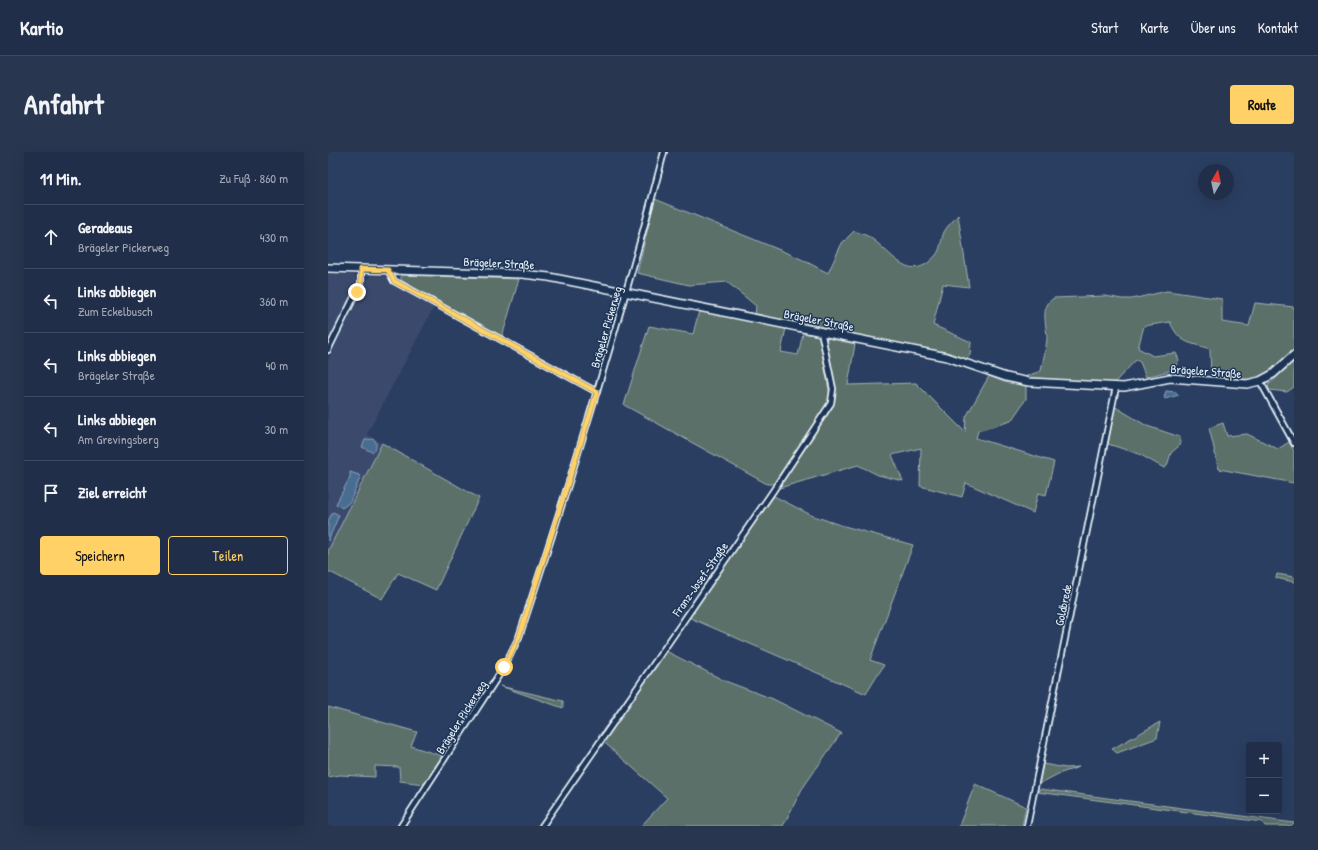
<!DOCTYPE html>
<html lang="de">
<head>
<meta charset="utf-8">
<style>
	:root { --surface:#202e49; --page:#283650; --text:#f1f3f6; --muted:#a2a8b4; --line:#3d4a61; --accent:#ffd166 }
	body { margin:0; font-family:"Patrick Hand",sans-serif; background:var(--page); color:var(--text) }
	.controls { position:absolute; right:12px; bottom:12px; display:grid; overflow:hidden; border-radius:4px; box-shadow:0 4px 16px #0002 }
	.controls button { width:36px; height:36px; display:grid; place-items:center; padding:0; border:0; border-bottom:1px solid var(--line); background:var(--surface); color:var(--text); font:20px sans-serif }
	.compass { position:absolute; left:870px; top:12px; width:36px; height:36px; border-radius:50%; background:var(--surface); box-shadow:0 4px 16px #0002; rotate:9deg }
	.stop { position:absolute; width:12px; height:12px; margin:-9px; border:3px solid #ffd166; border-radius:50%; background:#fff }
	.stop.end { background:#ffd166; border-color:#fff; box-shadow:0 1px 4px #0008 }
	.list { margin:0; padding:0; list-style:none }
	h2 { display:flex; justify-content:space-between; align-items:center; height:52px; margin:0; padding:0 16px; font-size:17px }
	h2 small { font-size:13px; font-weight:400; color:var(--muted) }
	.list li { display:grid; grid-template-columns:26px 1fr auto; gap:12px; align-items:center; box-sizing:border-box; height:64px; padding:0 16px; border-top:1px solid var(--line) }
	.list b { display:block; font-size:15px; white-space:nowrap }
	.list p { margin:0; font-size:13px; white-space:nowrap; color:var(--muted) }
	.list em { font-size:13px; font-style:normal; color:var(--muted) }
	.actions { display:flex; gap:8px; padding:12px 16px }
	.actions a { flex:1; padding:9px 0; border:1px solid var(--accent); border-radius:4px; text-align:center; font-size:14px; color:var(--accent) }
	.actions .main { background:var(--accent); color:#111 }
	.icon { flex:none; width:22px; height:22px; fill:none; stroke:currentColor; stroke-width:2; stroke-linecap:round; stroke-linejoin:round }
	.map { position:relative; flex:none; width:966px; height:674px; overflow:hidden; border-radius:4px }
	header { display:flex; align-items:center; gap:24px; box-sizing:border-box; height:56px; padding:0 20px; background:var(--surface); border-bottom:1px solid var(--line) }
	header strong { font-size:19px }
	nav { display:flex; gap:22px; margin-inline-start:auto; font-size:14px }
	.intro { display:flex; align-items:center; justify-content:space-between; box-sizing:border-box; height:96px; padding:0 24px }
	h1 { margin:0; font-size:28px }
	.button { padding:10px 18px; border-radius:4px; background:var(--accent); color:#111; font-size:14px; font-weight:700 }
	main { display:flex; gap:24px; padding:0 24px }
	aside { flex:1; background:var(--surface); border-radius:4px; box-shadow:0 4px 16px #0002 }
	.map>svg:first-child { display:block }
	.built { fill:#3a496d }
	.green { fill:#5c706b; stroke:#a2b0b2 }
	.water { fill:#496d90; stroke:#89a2ba }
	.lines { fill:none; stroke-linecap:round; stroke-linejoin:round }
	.street-casing { stroke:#e8f1f8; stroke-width:8 }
	.secondary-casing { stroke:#e8f1f8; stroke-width:10 }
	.street { stroke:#1d3557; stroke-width:4.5 }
	.secondary { stroke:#1d3557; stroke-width:7 }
	.route { stroke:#ffd166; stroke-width:5 }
	.labels { text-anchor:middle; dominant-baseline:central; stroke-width:3; stroke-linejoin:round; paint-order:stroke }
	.street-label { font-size:12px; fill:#e8f1f8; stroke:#1d3557 }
</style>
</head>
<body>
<header>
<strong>Kartio</strong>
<nav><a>Start</a><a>Karte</a><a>Über uns</a><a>Kontakt</a></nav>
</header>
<div class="intro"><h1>Anfahrt</h1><a class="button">Route</a></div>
<main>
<aside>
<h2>11 Min.<small>Zu Fuß · 860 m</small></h2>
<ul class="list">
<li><svg class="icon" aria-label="ahead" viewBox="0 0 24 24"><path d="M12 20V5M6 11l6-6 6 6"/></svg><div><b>Geradeaus</b><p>Brägeler Pickerweg</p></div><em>430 m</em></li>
<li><svg class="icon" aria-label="left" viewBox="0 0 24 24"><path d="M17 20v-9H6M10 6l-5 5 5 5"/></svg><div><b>Links abbiegen</b><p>Zum Eckelbusch</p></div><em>360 m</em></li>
<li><svg class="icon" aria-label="left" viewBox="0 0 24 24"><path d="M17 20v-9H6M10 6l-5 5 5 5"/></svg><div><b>Links abbiegen</b><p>Brägeler Straße</p></div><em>40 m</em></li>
<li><svg class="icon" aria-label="left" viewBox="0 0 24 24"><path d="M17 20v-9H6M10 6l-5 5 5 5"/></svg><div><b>Links abbiegen</b><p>Am Grevingsberg</p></div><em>30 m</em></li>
<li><svg class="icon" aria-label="arrive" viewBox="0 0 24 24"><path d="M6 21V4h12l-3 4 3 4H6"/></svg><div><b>Ziel erreicht</b></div></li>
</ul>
<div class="actions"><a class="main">Speichern</a><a>Teilen</a></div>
</aside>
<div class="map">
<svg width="966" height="674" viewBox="0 0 966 674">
	<rect width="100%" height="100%" fill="#2a3e61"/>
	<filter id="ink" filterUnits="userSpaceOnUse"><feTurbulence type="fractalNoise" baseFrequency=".025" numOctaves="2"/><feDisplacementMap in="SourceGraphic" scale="8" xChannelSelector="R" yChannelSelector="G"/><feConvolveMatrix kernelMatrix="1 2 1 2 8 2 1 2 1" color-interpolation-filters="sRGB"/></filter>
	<g filter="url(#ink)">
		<!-- built -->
		<g class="built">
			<polygon points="0,121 27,123 28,129 25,138 0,189"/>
			<polygon points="45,123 57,124 65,133 106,155 39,282 54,291 0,399 0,208 41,125"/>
		</g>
		<!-- green -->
		<g class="green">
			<path d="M327 47 469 105 500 121 514 91 526 79C531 81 537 82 541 85 563 98 581 135 608 103 613 97 613 87 616 80 619 74 626 68 630 63L641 135 615 132 605 173 643 190 642 203 639 207 477 171 427 163 428 154 399 130 361 133 309 121Z"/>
			<polygon points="73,123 191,127 174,185 73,128"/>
			<path d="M839 139 894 147V170L921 174 927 151 966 155V197C938 230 923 230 883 225L882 197C860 190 852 192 842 170L816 174 810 196 825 204 848 201 851 208 845 218 818 225 812 210 808 208 785 232 696 225 713 219C715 208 718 197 719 187 719 173 711 155 726 146L777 144 794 147H804Z"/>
			<polygon points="371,159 458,176 453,200 470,203 475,181 491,184 502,244 500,251 445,332 439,332 296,253 321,174 365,182"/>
			<polygon points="498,186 527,192 520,233 588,231 637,280 638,265 661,224 676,230 698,234 698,247 683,269 650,279 648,286 726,310 718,343 710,341 705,361 638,331 634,345 592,334 593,296 564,303 575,329 550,323 530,313 448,337 504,256 507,233"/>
			<polygon points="966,210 966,235 959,240 941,238 940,233"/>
			<polygon points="786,254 819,274 852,285 852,293 843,301 839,314 836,316 811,302 780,292"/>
			<polygon points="895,271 899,284 919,282 950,297 961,290 966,299 966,331 891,317 881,276"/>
			<polygon points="54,291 151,346 108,438 70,421 54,447 0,419 0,399"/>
			<polygon points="446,344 483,363 509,372 585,393 542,508 556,513 538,542 360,465"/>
			<polygon points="949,422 966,425 966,430 948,426"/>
			<polygon points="334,497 397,529 445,547 513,581 474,637 455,674 313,674 339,646 270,585"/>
			<polygon points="172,534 235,549 235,556"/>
			<polygon points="0,555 89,580 83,594 114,604 96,632 72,629 71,615 47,614 47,625 12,623 0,625"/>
			<polygon points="832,570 829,586 789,601 784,597"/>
			<polygon points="715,612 738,616 751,615 730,622 711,632"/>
			<polygon points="647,632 698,655 694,674 631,674"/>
			<polygon points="712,637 966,671 966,674 937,674 934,670 709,640"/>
		</g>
		<!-- water -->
		<g class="water">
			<polygon points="838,239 848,240 851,243 837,247 836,245"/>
			<path d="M43 287 47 288C49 292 49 297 44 300L34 295 37 288Z"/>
			<polygon points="22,320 31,323 32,326 22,350 14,356 8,352 22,325"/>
			<polygon points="5,360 11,363 0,389 0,369"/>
		</g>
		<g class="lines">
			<!-- street casing -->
			<g class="street-casing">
				<g id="street">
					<polyline points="60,118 66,129 269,240"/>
					<polyline points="0,198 33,131 33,117"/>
					<polyline points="932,229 966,291"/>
					<path d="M73 674 176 515 191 485C244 325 294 163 336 0"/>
					<polyline points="214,674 445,339 503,251 505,237 493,179"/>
					<polyline points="699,674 788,235"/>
				</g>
			</g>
			<!-- secondary casing -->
			<g class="secondary-casing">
				<polyline id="secondary" points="0,116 194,122 221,125 619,205 678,225 701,230 796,235 842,226 919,232 932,229 945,222 966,203"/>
			</g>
			<!-- street -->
			<use href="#street" class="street"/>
			<!-- secondary -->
			<use href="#secondary" class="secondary"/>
		</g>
	</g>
	<g class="lines" filter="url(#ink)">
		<!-- route -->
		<polyline class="route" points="29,140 33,131 33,117 60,118 66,129 269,240 191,485 176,515"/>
	</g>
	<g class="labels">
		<!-- street labels -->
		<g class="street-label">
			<text transform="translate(171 111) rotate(3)">Brägeler Straße</text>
			<text transform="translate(491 168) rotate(11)">Brägeler Straße</text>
			<text transform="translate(278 175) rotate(-74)">Brägeler Pickerweg</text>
			<text transform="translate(878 219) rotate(4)">Brägeler Straße</text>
			<text transform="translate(372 427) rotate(-55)">Franz-Josef-Straße</text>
			<text transform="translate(735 453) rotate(-78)">Goldbrede</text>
			<text transform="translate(133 565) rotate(-58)">Brägeler Pickerweg</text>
		</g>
	</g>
</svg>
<div class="controls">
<button>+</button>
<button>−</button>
</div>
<svg class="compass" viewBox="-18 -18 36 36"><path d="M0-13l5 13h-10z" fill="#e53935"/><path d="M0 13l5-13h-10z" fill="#a2a8b4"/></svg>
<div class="stop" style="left:176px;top:515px"></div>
<div class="stop end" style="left:29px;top:140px"></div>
</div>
</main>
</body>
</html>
